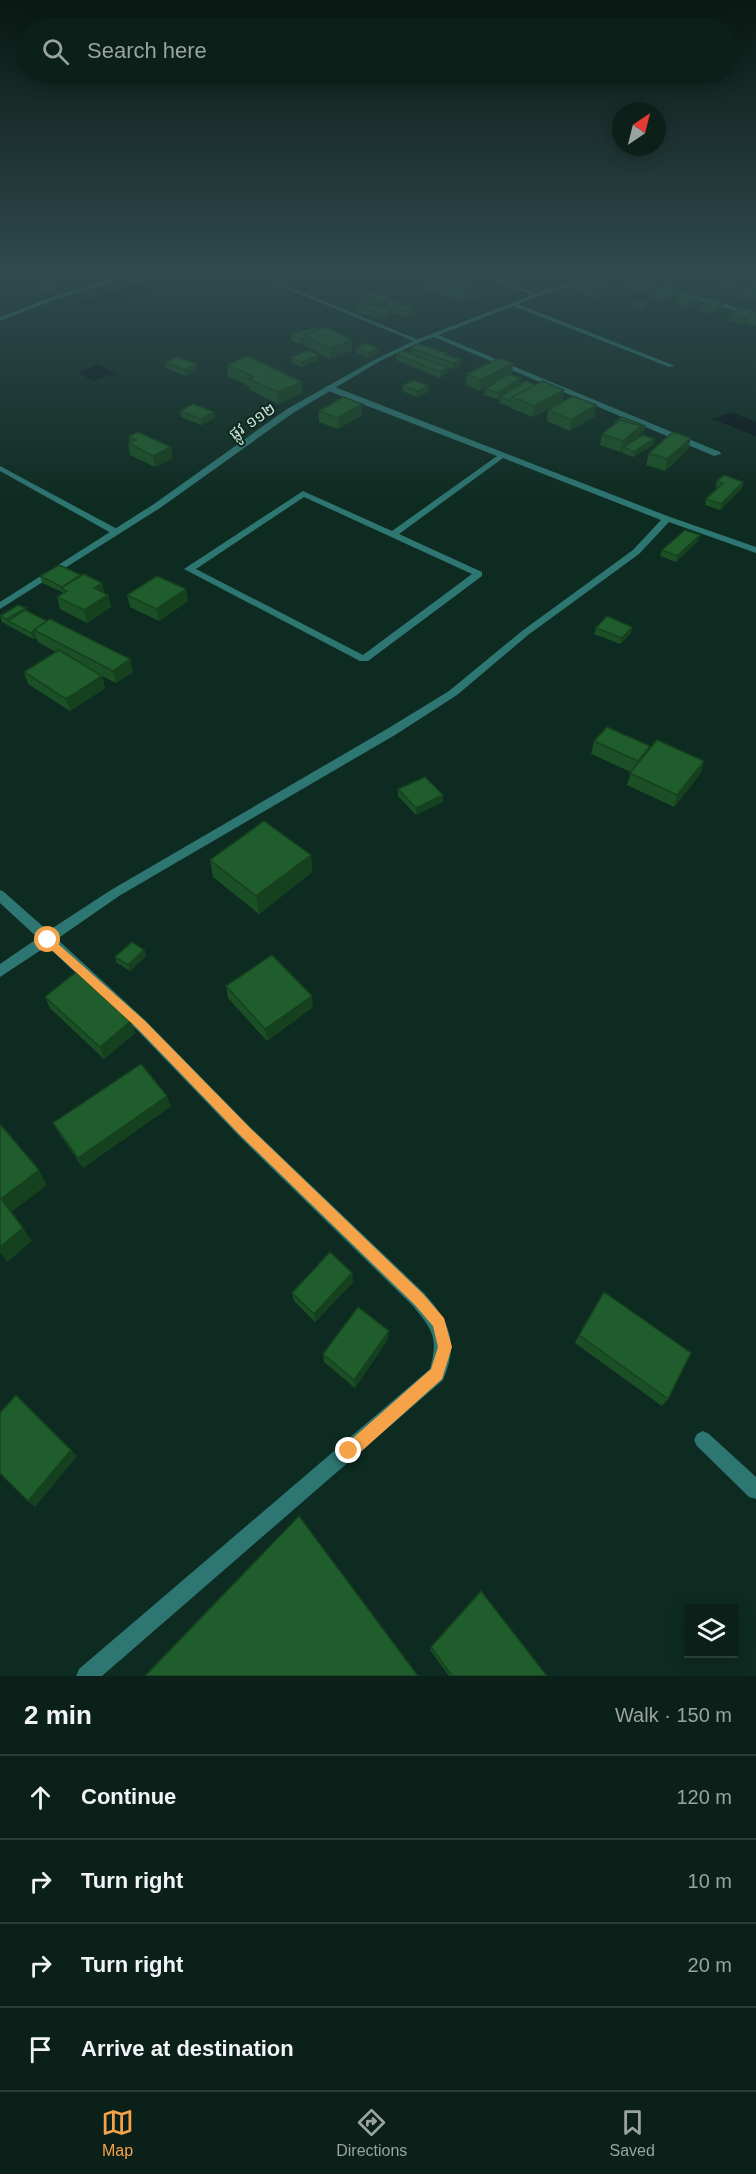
<!DOCTYPE html>
<html lang="en">
<head>
<meta charset="utf-8">
<style>
	:root { --surface:#0a2019; --page:#132822; --text:#f1f3f6; --muted:#99a3a2; --line:#2a3e38; --accent:#f6a248 }
	body { margin:0; font-family:Helvetica,"Noto Sans Khmer",sans-serif; background:var(--page); color:var(--text) }
	.controls { position:absolute; right:18px; bottom:18px; display:grid; overflow:hidden; border-radius:0px; box-shadow:0 3px 15px #0003 }
	.controls button { width:54px; height:54px; display:grid; place-items:center; padding:0; border:0; border-bottom:2px solid var(--line); background:var(--surface); color:var(--text); font:30px sans-serif }
	.compass { position:absolute; left:612px; top:102px; width:54px; height:54px; border-radius:50%; background:var(--surface); box-shadow:0 3px 15px #0003; rotate:35deg }
	.stop { position:absolute; width:18px; height:18px; margin:-14px; border:4px solid #f6a248; border-radius:50%; background:#fff }
	.stop.end { background:#f6a248; border-color:#fff; box-shadow:0 2px 6px #0008 }
	.list { margin:0; padding:0; list-style:none }
	h2 { display:flex; justify-content:space-between; align-items:center; height:78px; margin:0; padding:0 24px; font-size:26px }
	h2 small { font-size:20px; font-weight:400; color:var(--muted) }
	.list li { display:grid; grid-template-columns:39px 1fr auto; gap:18px; align-items:center; box-sizing:border-box; height:84px; padding:0 24px; border-top:2px solid var(--line) }
	.list b { display:block; font-size:22px; white-space:nowrap }
	.list em { font-size:20px; font-style:normal; color:var(--muted) }
	.icon { flex:none; width:33px; height:33px; fill:none; stroke:currentColor; stroke-width:2; stroke-linecap:round; stroke-linejoin:round }
	.map { position:relative; flex:none; width:756px; height:1676px; overflow:hidden }
	.search { position:absolute; background:var(--surface); box-shadow:0 3px 15px #0003; left:18px; right:18px; top:18px; height:66px; display:flex; align-items:center; gap:15px; box-sizing:border-box; padding:0 21px; border-radius:33px; color:var(--muted); font-size:22px }
	.sheet { height:414px; background:var(--surface) }
	nav { display:flex; justify-content:space-around; align-items:center; box-sizing:border-box; height:84px; border-top:2px solid var(--line); background:var(--surface); font-size:16px; color:var(--muted) }
	nav a { display:grid; justify-items:center; gap:3px }
	nav .on { color:var(--accent) }
	.map>svg:first-child { display:block }
	.water { fill:#081619 }
	.lines { fill:none; stroke-linecap:round; stroke-linejoin:round }
	.minor { fill:#2d7672; fill-rule:evenodd }
	.tertiary { fill:#2d7672; fill-rule:evenodd }
	.wall { fill:#1b5026 }
	.shaded-wall { fill:#16411f }
	.building { fill:#1f5d2c; stroke:#16411f; stroke-width:1.5 }
	.route { fill:#f6a248 }
	.labels { text-anchor:middle; dominant-baseline:central; stroke-width:4.5; stroke-linejoin:round; paint-order:stroke }
	.far-street-label { font-size:16px; fill:#cedfd8; stroke:#0e2b21 }
</style>
</head>
<body>
<div class="map">
<svg width="756" height="1676" viewBox="0 0 756 1676">
	<rect width="100%" height="100%" fill="#0e2b21"/>
	<!-- water -->
	<g class="water">
		<polygon points="139,283 151,290 105,305 83,304 86,300"/>
		<polygon points="97,364 116,374 93,381 77,373"/>
		<polygon points="732,412 756,422 756,436 712,419"/>
	</g>
	<g class="lines">
		<!-- minor -->
		<g class="minor">
			<polygon points="138,272 146,272 59,298 0,321 0,317 55,296"/>
			<polygon points="246,272 253,272 421,341 416,342"/>
			<polygon points="469,272 476,272 540,295 535,296"/>
			<polygon points="606,272 614,272 756,313 756,317"/>
			<polygon points="515,303 673,365 675,366 669,367 513,306 512,305"/>
			<polygon points="436,334 720,452 721,454 714,456 434,337 434,335"/>
			<path d="M326 386H332L670 517 756 547V553L669 522 639 554 528 635 457 695 395 735 119 896 57 939 146 1021 250 1127 424 1293C450 1323 459 1342 443 1380L102 1676H76L79 1669 430 1369C439 1337 432 1329 412 1305L240 1137 136 1029 47 946 0 977V964L38 938 0 903V890L4 892 48 931 111 890 387 729 449 691 522 631 633 550 661 520 503 458 399 534 482 572V576L368 661H360L184 569 303 491 392 531 497 456 326 390ZM304 497 472 574 363 655 196 569Z"/>
			<polygon points="0,466 119,530 120,532 119,534 113,534 0,471"/>
			<polygon points="703,1431 709,1434 756,1477 756,1499 749,1497 697,1446 694,1440 697,1434"/>
		</g>
		<!-- tertiary -->
		<polygon class="tertiary" points="603,272 611,272 539,296 420,342 380,361 293,413 160,508 0,609 0,602 154,504 287,409 376,359 416,340 535,294"/>
	</g>
	<!-- wall -->
	<g class="wall">
		<polygon points="276,272 305,272 287,278 276,273"/>
		<polygon points="640,272 660,272 655,274"/>
		<polygon points="699,272 733,272 740,284 731,290 697,279"/>
		<polygon points="31,274 76,289 56,295 33,284"/>
		<polygon points="615,274 635,275 634,277 659,284 643,294 622,285 623,282 622,281 620,291 594,299 571,289 572,279 614,277"/>
		<polygon points="426,281 477,285 477,296 464,302 425,291"/>
		<polygon points="753,283 756,296 752,300 740,297 742,292"/>
		<polygon points="695,287 713,290 712,295 705,297 693,292"/>
		<polygon points="652,293 680,295 662,302 651,298"/>
		<polygon points="360,295 390,301 414,313 406,317 391,313 391,315 383,320 357,312 357,306 364,302 360,301"/>
		<polygon points="677,298 699,303 688,308 676,303"/>
		<polygon points="638,300 647,309 642,312 631,307 632,302"/>
		<polygon points="701,305 723,307 713,314 700,310"/>
		<polygon points="756,313 756,326 746,323 746,320 741,324 729,321 730,315 751,315"/>
		<polygon points="320,329 352,340 352,351 330,359 304,345 304,344 300,345 291,340 291,334"/>
		<polygon points="356,347 378,354 367,358 356,352"/>
		<polygon points="411,348 447,353 447,355 460,365 453,369 411,354 447,373 440,378 396,360 396,354 411,354"/>
		<polygon points="319,355 319,360 302,367 292,363 291,357"/>
		<polygon points="165,363 197,364 197,370 186,376 166,368"/>
		<polygon points="513,363 512,374 511,375 521,378 520,384 506,393 563,401 533,417 511,408 511,406 511,407 500,403 500,397 498,399 484,395 485,389 490,386 480,391 466,385 467,374"/>
		<polygon points="227,365 302,393 278,404 250,390 249,386 228,376"/>
		<polygon points="403,385 428,392 416,397 403,391"/>
		<polygon points="362,404 362,415 338,429 319,422 319,411"/>
		<polygon points="596,405 594,417 570,431 547,421 548,410"/>
		<polygon points="180,411 215,418 201,425 181,417"/>
		<polygon points="615,422 645,426 644,431 639,435 639,438 653,445 633,457 622,453 623,451 621,452 600,445 602,434 615,423"/>
		<polygon points="129,436 173,458 155,467 130,455 128,443 130,443"/>
		<polygon points="691,438 688,449 665,471 646,465 649,453"/>
		<polygon points="717,481 743,482 742,488 720,510 705,505 706,499 718,488 716,487"/>
		<polygon points="700,535 698,541 676,562 660,556 662,550"/>
		<polygon points="40,576 104,593 108,595 111,607 87,623 60,609 57,597 62,594 62,592 42,583"/>
		<polygon points="127,595 188,601 159,621 130,607"/>
		<polygon points="26,608 26,610 133,672 116,683 102,676 105,688 70,711 28,684 24,672 56,652 38,642 36,638 33,639 2,622 0,616"/>
		<polygon points="596,628 631,633 620,644 594,634"/>
		<polygon points="594,741 649,750 704,761 700,774 674,807 627,785 631,772 591,754"/>
		<polygon points="398,789 443,802 416,815 398,796"/>
		<polygon points="311,855 312,872 259,914 213,877 210,860"/>
		<polygon points="144,950 146,956 130,971 117,963 115,957"/>
		<polygon points="226,986 313,1007 267,1041 228,998"/>
		<polygon points="45,997 131,1021 135,1033 104,1059 50,1008"/>
		<polygon points="171,1106 83,1168 59,1133 53,1123"/>
		<polygon points="352,1273 353,1282 315,1322 294,1301 292,1293"/>
		<polygon points="579,1335 668,1399 662,1406 575,1343"/>
		<polygon points="388,1339 355,1388 324,1362 323,1354"/>
		<polygon points="431,1647 547,1676 449,1676 430,1650"/>
	</g>
	<!-- shaded-wall -->
	<g class="shaded-wall">
		<polygon points="290,272 305,272 287,278 286,273"/>
		<polygon points="743,274 740,284 731,290 733,279"/>
		<polygon points="74,279 76,289 56,295 53,285"/>
		<polygon points="622,280 620,291 594,299 596,289"/>
		<polygon points="659,284 658,289 643,294 644,289"/>
		<polygon points="477,285 477,296 464,302 465,292"/>
		<polygon points="681,290 680,295 662,302 663,297"/>
		<polygon points="713,290 712,295 705,297 707,292"/>
		<polygon points="756,292 756,296 752,300 753,294"/>
		<polygon points="701,297 699,303 688,308 690,302"/>
		<polygon points="390,299 390,305 382,305 382,307 379,309 379,303"/>
		<polygon points="725,302 723,307 713,314 714,309"/>
		<polygon points="648,304 647,309 642,312 643,306"/>
		<polygon points="414,308 414,313 406,317 406,312"/>
		<polygon points="391,310 391,315 383,320 383,314"/>
		<polygon points="752,311 751,317 747,318 746,320 741,324 742,319"/>
		<polygon points="304,338 304,344 300,345 300,339"/>
		<polygon points="352,340 352,351 330,359 330,348"/>
		<polygon points="378,349 378,354 367,358 367,353"/>
		<polygon points="319,355 319,360 302,367 301,362"/>
		<polygon points="461,360 460,365 453,369 453,363"/>
		<polygon points="513,363 512,374 480,391 481,380"/>
		<polygon points="197,364 197,370 186,376 185,370"/>
		<polygon points="448,368 447,373 440,378 440,372"/>
		<polygon points="521,378 520,384 498,399 498,393"/>
		<polygon points="302,382 302,393 278,404 278,392"/>
		<polygon points="428,386 428,392 416,397 417,391"/>
		<polygon points="564,390 563,401 533,417 534,406"/>
		<polygon points="362,404 362,415 338,429 338,418"/>
		<polygon points="596,405 594,417 570,431 571,420"/>
		<polygon points="214,412 215,418 201,425 201,419"/>
		<polygon points="641,426 645,426 644,431 639,435 639,438 623,447 623,451 621,452 623,441"/>
		<polygon points="691,438 688,449 665,471 667,459"/>
		<polygon points="654,439 653,445 633,457 634,452"/>
		<polygon points="171,447 173,458 155,467 153,456"/>
		<polygon points="743,482 742,488 720,510 721,504"/>
		<polygon points="700,535 698,541 676,562 677,556"/>
		<polygon points="102,583 105,595 94,588"/>
		<polygon points="186,589 188,601 159,621 156,609"/>
		<polygon points="108,595 111,607 87,623 84,610"/>
		<polygon points="632,627 631,633 620,644 622,638"/>
		<polygon points="34,631 36,638 33,639 31,633"/>
		<polygon points="130,659 133,672 116,683 113,671"/>
		<polygon points="102,676 105,688 70,711 66,699"/>
		<polygon points="650,746 647,758 635,774 638,761"/>
		<polygon points="704,761 700,774 674,807 677,795"/>
		<polygon points="443,795 443,802 416,815 416,808"/>
		<polygon points="311,855 312,872 259,914 256,896"/>
		<polygon points="144,950 146,956 130,971 128,965"/>
		<polygon points="312,996 313,1007 267,1041 265,1029"/>
		<polygon points="131,1021 135,1033 104,1059 100,1047"/>
		<polygon points="167,1096 171,1106 83,1168 78,1158"/>
		<polygon points="39,1170 47,1185 10,1213 1,1199"/>
		<polygon points="23,1228 32,1241 7,1262 0,1252 0,1247"/>
		<polygon points="352,1273 353,1282 315,1322 314,1314"/>
		<polygon points="389,1331 388,1339 355,1388 354,1380"/>
		<polygon points="71,1450 77,1456 35,1507 28,1501"/>
	</g>
	<!-- building -->
	<g class="building">
		<polygon points="38,272 59,272 74,279 53,285 31,274"/>
		<polygon points="620,272 626,272 635,275 627,278 615,274"/>
		<polygon points="707,272 733,272 743,274 733,279"/>
		<polygon points="603,273 622,280 596,289 572,279"/>
		<polygon points="439,274 477,285 465,292 426,281"/>
		<polygon points="637,276 659,284 644,289 623,280"/>
		<polygon points="753,283 756,283 756,292 753,294 742,292"/>
		<polygon points="667,284 681,290 663,297 652,293"/>
		<polygon points="701,285 713,290 707,292 695,287"/>
		<polygon points="372,291 390,299 379,303 360,295"/>
		<polygon points="688,293 701,297 690,302 677,298"/>
		<polygon points="712,298 725,302 714,309 701,305"/>
		<polygon points="391,300 414,308 406,312 382,305"/>
		<polygon points="638,300 648,304 643,306 632,302"/>
		<polygon points="365,302 391,310 383,314 357,306"/>
		<polygon points="740,308 752,311 742,319 730,315"/>
		<polygon points="756,313 756,320 747,318"/>
		<polygon points="316,327 320,329 304,335 304,338 300,339 291,334"/>
		<polygon points="326,327 352,340 330,348 304,335"/>
		<polygon points="367,343 378,349 367,353 356,347"/>
		<polygon points="418,344 447,353 444,356 447,355 461,360 453,363 411,348"/>
		<polygon points="309,350 319,355 301,362 291,357"/>
		<polygon points="403,351 448,368 440,372 396,354"/>
		<polygon points="248,356 302,382 278,392 249,379 254,377 227,365"/>
		<polygon points="177,357 197,364 185,370 165,363"/>
		<polygon points="499,358 513,363 481,380 467,374"/>
		<polygon points="508,374 521,378 498,393 485,389"/>
		<polygon points="414,380 428,386 417,391 403,385"/>
		<polygon points="526,381 536,385 512,397 511,401 500,397"/>
		<polygon points="543,381 564,390 534,406 512,397"/>
		<polygon points="573,396 596,405 571,420 548,410"/>
		<polygon points="343,397 362,404 338,418 319,411"/>
		<polygon points="193,404 214,412 201,419 180,411"/>
		<polygon points="622,417 645,426 640,429 641,426 620,420 616,422 615,422"/>
		<polygon points="620,420 641,426 623,441 602,434"/>
		<polygon points="138,432 171,447 153,456 128,443 136,440 129,436"/>
		<polygon points="673,432 691,438 667,459 649,453"/>
		<polygon points="643,435 654,439 634,452 623,447"/>
		<polygon points="724,475 743,482 721,504 706,499 723,483 717,481"/>
		<polygon points="685,530 700,535 677,556 662,550"/>
		<polygon points="59,565 81,575 62,587 40,576"/>
		<polygon points="84,574 102,583 94,588 108,595 84,610 57,597 67,591 61,588"/>
		<polygon points="157,576 186,589 156,609 127,595"/>
		<polygon points="18,605 26,608 7,619 0,616"/>
		<polygon points="25,610 47,621 34,630 34,631 31,633 8,621"/>
		<polygon points="607,616 632,627 622,638 596,628"/>
		<polygon points="50,619 130,659 113,671 34,630"/>
		<polygon points="59,650 102,676 66,699 24,672"/>
		<polygon points="607,727 650,746 638,761 594,741"/>
		<polygon points="657,740 704,761 677,795 630,773"/>
		<polygon points="425,777 443,795 416,808 398,789"/>
		<polygon points="264,821 311,855 256,896 210,860"/>
		<polygon points="132,942 144,950 128,965 115,957"/>
		<polygon points="272,955 312,996 265,1029 226,986"/>
		<polygon points="76,972 131,1021 100,1047 45,997"/>
		<polygon points="141,1064 167,1096 78,1158 53,1123"/>
		<polygon points="0,1124 39,1170 1,1199 23,1228 0,1247"/>
		<polygon points="330,1252 352,1273 314,1314 292,1293"/>
		<polygon points="604,1292 691,1353 668,1399 579,1335"/>
		<polygon points="358,1307 389,1331 354,1380 323,1354"/>
		<polygon points="16,1395 71,1450 28,1501 0,1473 0,1413"/>
		<polygon points="299,1516 418,1676 145,1676"/>
		<polygon points="481,1591 547,1676 452,1676 431,1647"/>
	</g>
	<!-- sky -->
	<linearGradient id="sky" x2="0" y2="1"><stop stop-color="#081812"/><stop offset="0.54" stop-color="#304a4e"/><stop offset="1" stop-color="#304a4e" stop-opacity="0"/></linearGradient>
	<rect width="756" height="506" fill="url(#sky)"/>
	<!-- route -->
	<polygon class="route" points="48,935 145,1021 250,1128 423,1294 444,1318 452,1347 442,1379 355,1457 349,1459 344,1457 342,1451 344,1446 431,1369 438,1347 433,1326 414,1304 241,1136 137,1028 44,943 44,937"/>
	<g class="labels">
		<!-- far-street labels -->
		<g class="far-street-label">
			<text transform="translate(252 421) rotate(-34)">ផ្លូវ ១១២</text>
		</g>
	</g>
</svg>
<div class="controls">
<button><svg class="icon" aria-label="layers" viewBox="0 0 24 24"><path d="M12 4l9 5-9 5-9-5zM3 14l9 5 9-5"/></svg></button>
</div>
<svg class="compass" viewBox="-18 -18 36 36"><path d="M0-13l5 13h-10z" fill="#e53935"/><path d="M0 13l5-13h-10z" fill="#99a3a2"/></svg>
<div class="stop" style="left:48px;top:940px"></div>
<div class="stop end" style="left:349px;top:1451px"></div>
<div class="search"><svg class="icon" aria-label="search" viewBox="0 0 24 24"><circle cx="10" cy="10" r="6"/><path d="M15 15l6 6"/></svg>Search here</div>
</div>
<section class="sheet">
<h2>2 min<small>Walk · 150 m</small></h2>
<ul class="list">
<li><svg class="icon" aria-label="ahead" viewBox="0 0 24 24"><path d="M12 20V5M6 11l6-6 6 6"/></svg><div><b>Continue</b></div><em>120 m</em></li>
<li><svg class="icon" aria-label="right" viewBox="0 0 24 24"><path d="M7 20v-9h11M14 6l5 5-5 5"/></svg><div><b>Turn right</b></div><em>10 m</em></li>
<li><svg class="icon" aria-label="right" viewBox="0 0 24 24"><path d="M7 20v-9h11M14 6l5 5-5 5"/></svg><div><b>Turn right</b></div><em>20 m</em></li>
<li><svg class="icon" aria-label="arrive" viewBox="0 0 24 24"><path d="M6 21V4h12l-3 4 3 4H6"/></svg><div><b>Arrive at destination</b></div></li>
</ul>
</section>
<nav>
<a class="on"><svg class="icon" aria-label="map" viewBox="0 0 24 24"><path d="M3 6l6-2 6 2 6-2v14l-6 2-6-2-6 2zM9 4v14M15 6v14"/></svg>Map</a>
<a><svg class="icon" aria-label="directions" viewBox="0 0 24 24"><path d="M12 3l9 9-9 9-9-9zM9 14v-3h6M13 9l2 2-2 2"/></svg>Directions</a>
<a><svg class="icon" aria-label="saved" viewBox="0 0 24 24"><path d="M7 4h10v16l-5-4-5 4z"/></svg>Saved</a>
</nav>
</body>
</html>
